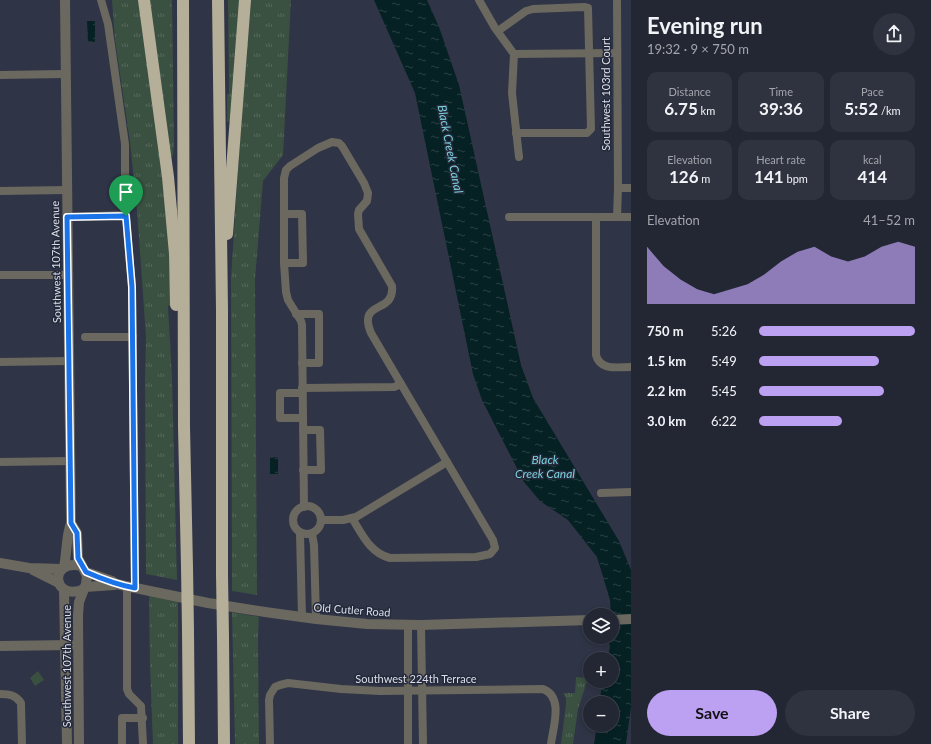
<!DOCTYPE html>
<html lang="en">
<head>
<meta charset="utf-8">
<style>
  body { margin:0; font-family:Lato,sans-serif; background:#2f3340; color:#f1f3f6; height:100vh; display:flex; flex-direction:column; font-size:15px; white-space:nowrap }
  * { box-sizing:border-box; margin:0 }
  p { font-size:13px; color:#a3a5ac }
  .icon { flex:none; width:22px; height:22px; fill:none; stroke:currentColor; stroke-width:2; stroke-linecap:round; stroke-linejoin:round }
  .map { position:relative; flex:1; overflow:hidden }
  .details { display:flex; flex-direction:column; background:#232734; width:300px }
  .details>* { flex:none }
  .controls { position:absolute; left:583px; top:608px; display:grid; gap:8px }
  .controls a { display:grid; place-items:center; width:36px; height:36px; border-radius:50%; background:#232734; box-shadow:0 2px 6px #0003,0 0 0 1px #40444f; font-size:20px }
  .pin { position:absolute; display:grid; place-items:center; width:34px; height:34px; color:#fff; margin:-41px -17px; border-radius:50% 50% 50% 0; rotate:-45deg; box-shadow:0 0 4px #0007 }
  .pin .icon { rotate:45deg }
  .round { display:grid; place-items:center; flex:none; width:42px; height:42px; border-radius:21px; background:#2f3340 }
  .summary { display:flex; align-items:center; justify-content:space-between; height:68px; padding:0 16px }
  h1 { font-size:22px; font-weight:700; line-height:30px }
  .stats { display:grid; grid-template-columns:repeat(3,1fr); gap:6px; height:68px; padding:4px 16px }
  .stats div { display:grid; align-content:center; border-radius:10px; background:#2f3340; text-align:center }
  .stats b { font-size:17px; font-weight:700 }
  .stats small { font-size:11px; font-weight:400 }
  .stats p { font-size:11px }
  .chart { height:112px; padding:8px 16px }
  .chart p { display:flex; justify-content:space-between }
  .chart svg { width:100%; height:72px; margin-top:4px; fill:#bca0f2; opacity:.7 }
  .cta { display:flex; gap:8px; margin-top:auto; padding:8px 16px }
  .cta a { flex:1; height:46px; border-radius:24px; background:#bca0f2; color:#111; font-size:16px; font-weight:700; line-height:46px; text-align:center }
  .cta a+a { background:#2f3340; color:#f1f3f6 }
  ul { padding:0 16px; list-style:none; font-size:13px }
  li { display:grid; grid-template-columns:64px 48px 1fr; align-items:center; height:30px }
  li i { height:10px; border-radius:5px; background:#bca0f2 }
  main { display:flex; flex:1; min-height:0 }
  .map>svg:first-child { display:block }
</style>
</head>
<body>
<main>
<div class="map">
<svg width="631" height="744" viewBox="0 0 631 744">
  <defs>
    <pattern id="grass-tufts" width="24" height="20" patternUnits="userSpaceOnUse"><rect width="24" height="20" fill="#3a5040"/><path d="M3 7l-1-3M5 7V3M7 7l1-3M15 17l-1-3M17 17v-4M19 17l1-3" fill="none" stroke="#56695c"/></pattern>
    <pattern id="water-ripples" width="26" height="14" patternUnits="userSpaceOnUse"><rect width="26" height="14" fill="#062124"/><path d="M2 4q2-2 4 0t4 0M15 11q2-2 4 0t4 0" fill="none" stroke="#2a4144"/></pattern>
  </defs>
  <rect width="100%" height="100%" fill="#2f3446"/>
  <g fill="url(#grass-tufts)">
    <path d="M 112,0 L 140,0 L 167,204 L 171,305 L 168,306 L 172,377 L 177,580 L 146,574 L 145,379 L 146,337 L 137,210 L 130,142 L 115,40 Z"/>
    <path d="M 146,0 L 172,0 L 174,142 L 173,156 L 170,156 Z"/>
    <path d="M 228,0 L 242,0 L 231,121 L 227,122 L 227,94 L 229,94 Z"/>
    <path d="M 249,0 L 291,0 L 283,155 L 263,181 L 255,280 L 257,595 L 232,591 L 231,278 Z"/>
    <path d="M 149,595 L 178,601 L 178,744 L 153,744 L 150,666 Z"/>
    <path d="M 232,612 L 259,617 L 258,636 L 259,744 L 235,744 Z"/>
    <path d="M 576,677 L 588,678 L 578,709 L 573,744 L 561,744 L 566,704 L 566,698 L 563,693 L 575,693 Z"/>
  </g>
  <path fill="#3a5040" d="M 38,671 L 44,680 L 35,686 L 30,678 Z"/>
  <g fill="url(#water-ripples)">
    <path d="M 374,0 L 427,0 L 439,27 L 459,85 L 521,365 L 533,398 L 619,541 L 631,570 L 631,707 L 626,744 L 594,744 L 597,725 L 612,725 L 612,703 L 599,703 L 603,681 L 612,681 L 612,659 L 608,659 L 610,646 L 609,643 L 612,637 L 612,615 L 611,615 L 610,600 L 597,557 L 568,520 L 540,501 L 524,482 L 482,400 L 473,374 L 415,93 Z"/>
    <path d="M 87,21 L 95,21 L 95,42 L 88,41 Z"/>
    <path d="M 278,457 L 278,474 L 270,474 L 270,458 Z"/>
  </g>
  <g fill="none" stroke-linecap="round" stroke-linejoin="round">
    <g stroke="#6b685f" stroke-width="8">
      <path d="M 101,0 L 108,24 L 125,144 L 125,206 L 132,287 L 135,588"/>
      <path d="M 479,0 L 495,28 L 514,54 L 512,93 L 519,157"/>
      <path d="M 498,31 L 526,11 L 533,9 L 584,7 L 588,8 L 591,129 L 587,133 L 516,133"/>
      <path d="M 514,54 L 617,53"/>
      <path d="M 0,75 L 65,74"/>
      <path d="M 618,188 L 631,188"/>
      <path d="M 0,191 L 67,190"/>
      <path d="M 284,214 L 302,214 L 303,263 L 284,263"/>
      <path d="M 67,217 L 126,215"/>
      <path d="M 509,217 L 631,217"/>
      <path d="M 596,217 L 596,355 C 600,371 618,367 631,367"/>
      <path d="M 617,217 L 618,188 L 617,0"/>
      <path d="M 0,275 L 68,275"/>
      <path d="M 296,314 L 319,314 L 319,363 L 302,363"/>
      <path d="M 85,337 L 133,337"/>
      <path d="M 0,362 L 69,361"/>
      <path d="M 302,388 L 394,387 L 401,384"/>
      <path d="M 302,418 L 280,418 L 280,393 L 302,393"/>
      <path d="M 303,430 L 320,430 L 321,470 L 303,470"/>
      <path d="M 0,462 L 71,461"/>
      <path d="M 601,493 L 631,492"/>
      <circle cx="307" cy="520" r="14"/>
      <path d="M 304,507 L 302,325 L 301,321 L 288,300 L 286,292 L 284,263 L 284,178 L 286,170 L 290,166 L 318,148 L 332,142 L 339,143 L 342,146 L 364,183 L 368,193 L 367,201 L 359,210 L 358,214 L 359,229 L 392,286 C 395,315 357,299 371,333 L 493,540 L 495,548 L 490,554 L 476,557 L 390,558 C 370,553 362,534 352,518"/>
      <path d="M 322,520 L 343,520 L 356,517 L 447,462"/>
      <path d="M 300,533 L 302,618"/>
      <path d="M 312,534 L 314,545 L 316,619"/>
      <path d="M 127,587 L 127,689 L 129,694 L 141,706 L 143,744"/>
      <path d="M 408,625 L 408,744"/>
      <path d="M 421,625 L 423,744"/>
      <path d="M 0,694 C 9,694 16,695 21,703 L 22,744"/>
      <path d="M 122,744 L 122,718 L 143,718"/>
      <path d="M 270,744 L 269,700 L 270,695 L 275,687 L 280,685 L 288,683 L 341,689 L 380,691 L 543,689 C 564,697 553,727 551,744"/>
    </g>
    <g stroke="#6b685f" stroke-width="10">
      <path d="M 71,523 L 77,533 L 78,558 L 87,576 L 86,584 L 79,602 L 78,615 L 79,744"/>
      <path d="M 0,563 L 29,568 L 62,569"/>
      <path d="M 82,566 C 47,558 53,603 84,589"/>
      <path d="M 64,567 C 67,552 66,537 71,523 L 65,0"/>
      <path d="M 33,570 L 59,583"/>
      <path d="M 86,572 L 112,581 L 116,584 L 208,603 L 265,612 L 316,619 L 367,624 L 421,625 L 590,620"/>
      <path d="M 85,587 L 114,585"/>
      <path d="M 64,590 L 67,744"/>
      <path d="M 612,620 L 631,619"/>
      <path d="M 0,646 L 72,645"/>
    </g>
    <g stroke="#b5ae98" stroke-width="12">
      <path d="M 144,0 L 168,177 L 175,254 L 176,305"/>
      <path d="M 183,0 L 184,427 L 187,567"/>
      <path d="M 218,0 L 222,310 L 222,574"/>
      <path d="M 227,234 L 245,0"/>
      <path d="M 188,631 L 189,744"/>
      <path d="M 223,637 L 224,744"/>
    </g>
    <g stroke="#b5ae98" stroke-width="12">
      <path d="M 187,567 L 188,631"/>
      <path d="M 222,574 L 223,637"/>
    </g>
  </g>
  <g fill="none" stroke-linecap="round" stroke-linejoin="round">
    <defs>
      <path id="route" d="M 126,216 L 132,287 L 135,588 C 118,585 102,579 86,572 L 78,558 L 77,533 L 71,523 L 67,217 Z"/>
    </defs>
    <use href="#route" stroke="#fff" stroke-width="8"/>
    <use href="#route" stroke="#1a73e8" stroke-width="5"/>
  </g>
  <g text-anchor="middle" stroke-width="3" stroke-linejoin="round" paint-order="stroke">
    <g font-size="11" fill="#dcdfeb" stroke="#252a3b">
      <text transform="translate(606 94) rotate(-90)" y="4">Southwest 103rd Court</text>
      <text transform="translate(56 262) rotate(-91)" y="4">Southwest 107th Avenue</text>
      <text transform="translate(352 610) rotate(4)" y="4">Old Cutler Road</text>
      <text transform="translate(67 666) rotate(-90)" y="4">Southwest 107th Avenue</text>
      <text x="416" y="683">Southwest 224th Terrace</text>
    </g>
    <g font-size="12" font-style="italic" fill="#7bd0dc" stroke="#252a3b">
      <text transform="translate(450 149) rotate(79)" y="4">Black Creek Canal</text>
      <text x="545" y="464">Black<tspan x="545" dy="14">Creek Canal</tspan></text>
    </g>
  </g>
</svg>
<div class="controls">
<a><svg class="icon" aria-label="layers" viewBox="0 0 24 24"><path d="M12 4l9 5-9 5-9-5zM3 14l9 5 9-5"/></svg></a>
<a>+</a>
<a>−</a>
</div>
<div class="pin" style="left:126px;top:216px;background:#1e9e55"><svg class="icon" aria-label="arrive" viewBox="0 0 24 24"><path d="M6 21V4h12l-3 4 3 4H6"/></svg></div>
</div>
<section class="details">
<div class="summary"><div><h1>Evening run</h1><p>19:32 · 9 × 750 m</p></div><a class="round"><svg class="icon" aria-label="share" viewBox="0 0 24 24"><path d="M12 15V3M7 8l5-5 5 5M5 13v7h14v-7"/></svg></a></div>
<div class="stats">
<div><p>Distance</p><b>6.75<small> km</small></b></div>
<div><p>Time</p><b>39:36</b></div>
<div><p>Pace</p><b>5:52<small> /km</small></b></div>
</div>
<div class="stats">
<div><p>Elevation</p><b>126<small> m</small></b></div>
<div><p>Heart rate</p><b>141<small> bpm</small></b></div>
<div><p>kcal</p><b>414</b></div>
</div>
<div class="chart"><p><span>Elevation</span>41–52 m</p>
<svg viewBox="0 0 160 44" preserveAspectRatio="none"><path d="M0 44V9L10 21L20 29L30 35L40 38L50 35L60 32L70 26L80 18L90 12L100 9L110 15L120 18L130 15L140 9L150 6L160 9V44z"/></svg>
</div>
<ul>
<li><b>750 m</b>5:26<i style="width:100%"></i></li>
<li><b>1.5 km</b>5:49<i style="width:77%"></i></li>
<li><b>2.2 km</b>5:45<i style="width:80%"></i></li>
<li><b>3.0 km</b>6:22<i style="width:53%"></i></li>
</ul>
<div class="cta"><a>Save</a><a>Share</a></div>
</section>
</main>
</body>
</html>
